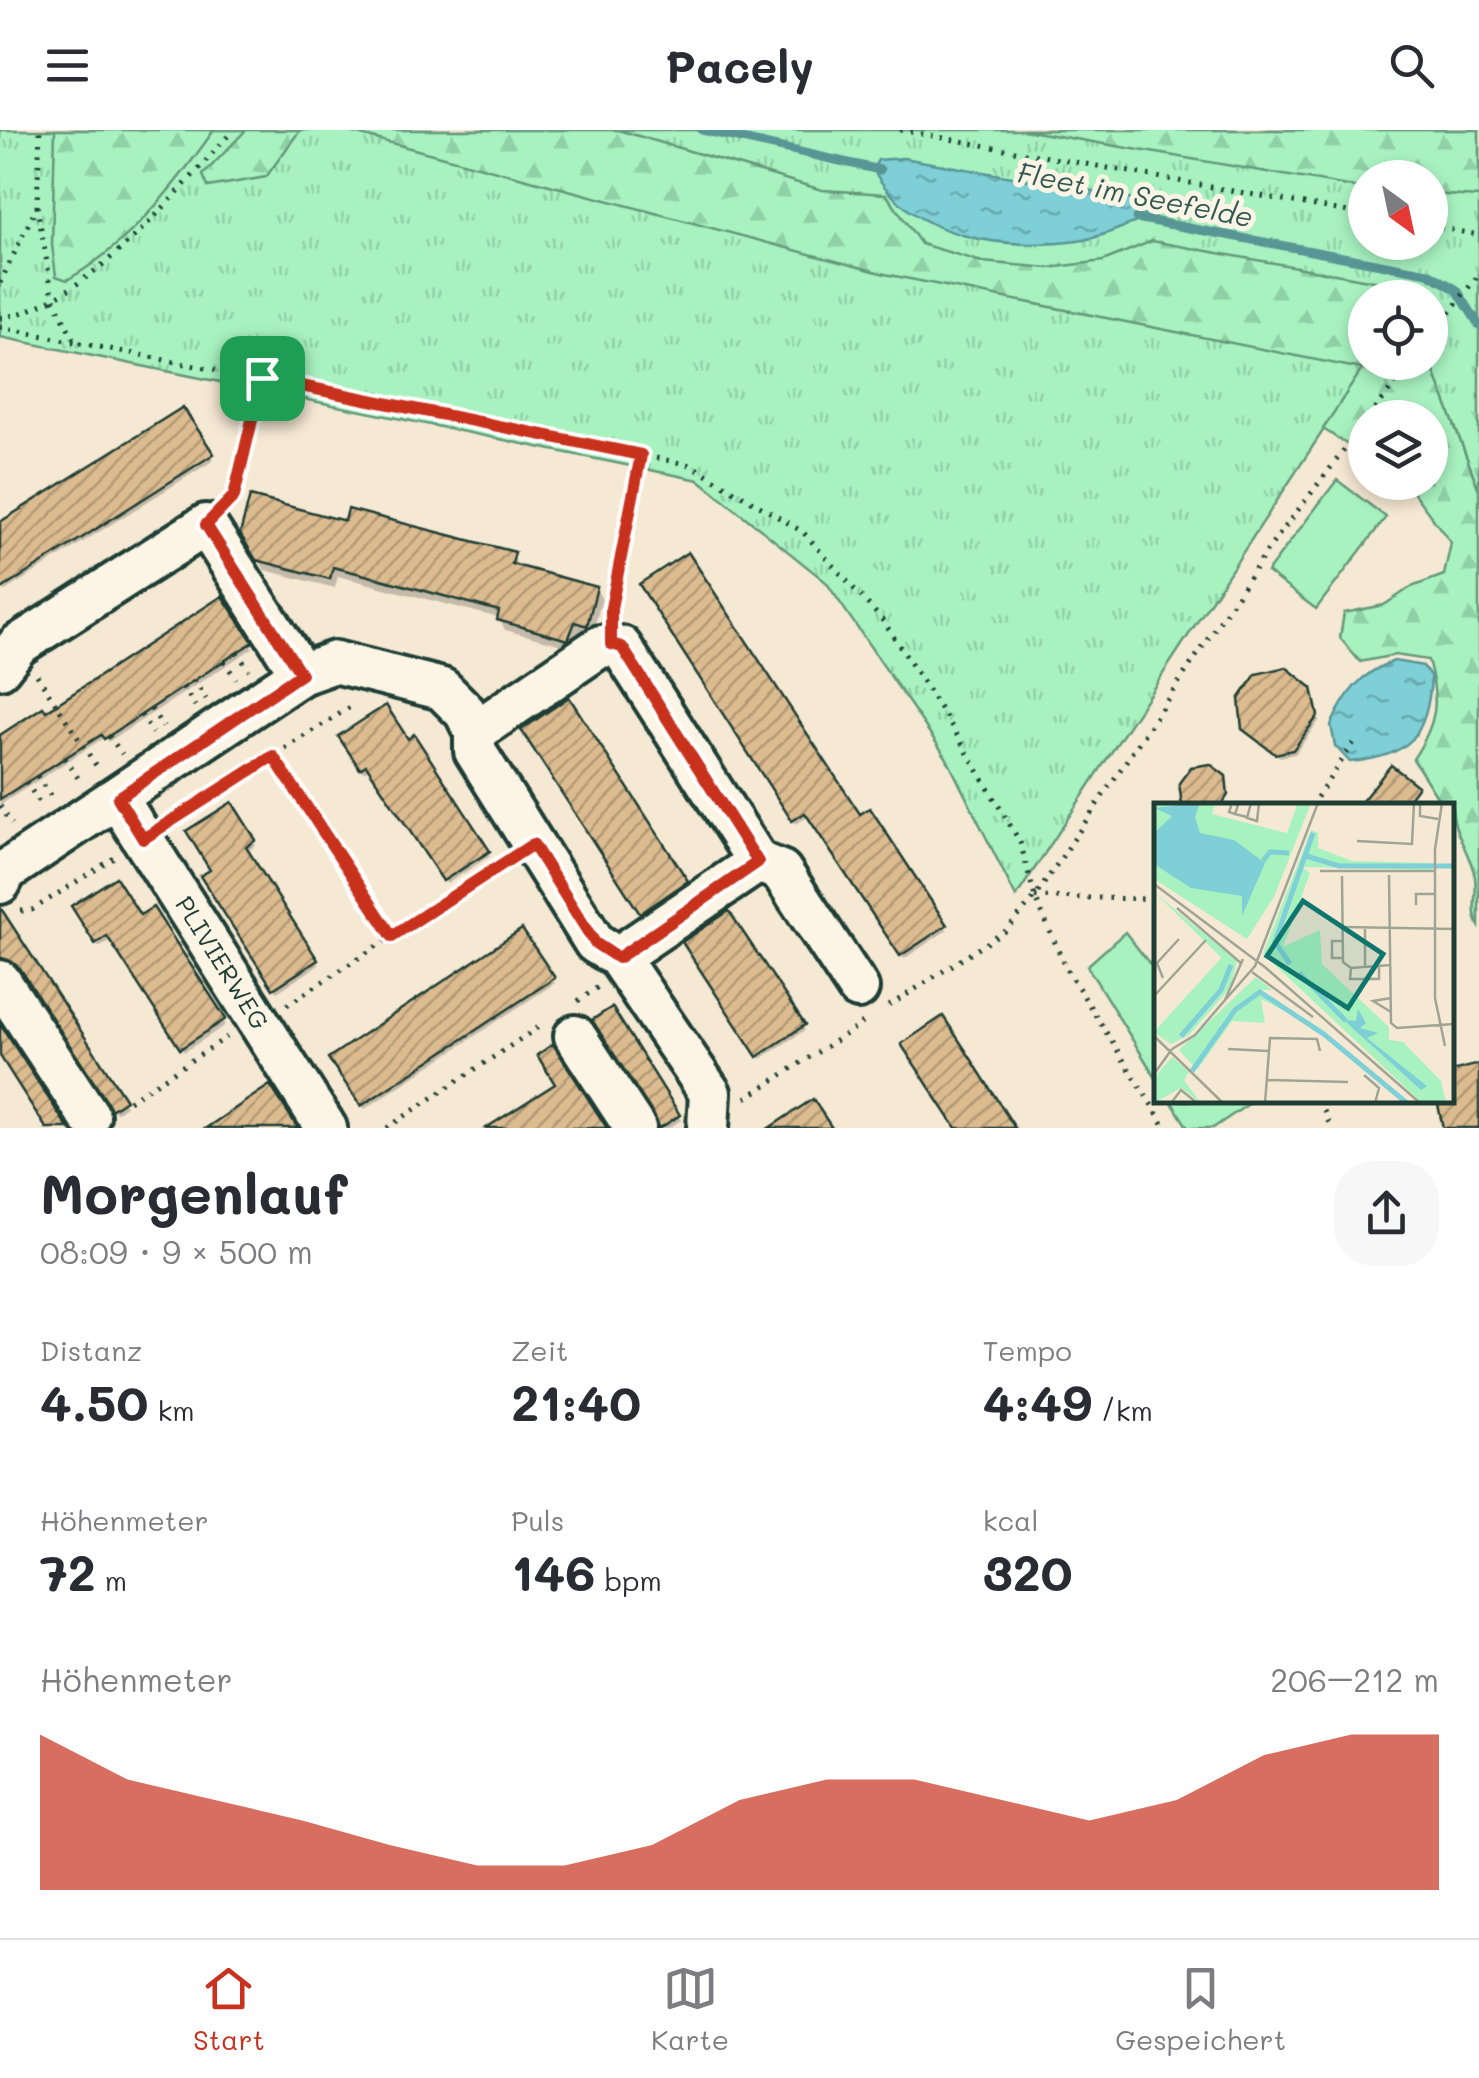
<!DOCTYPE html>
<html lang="de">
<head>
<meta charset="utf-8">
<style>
  body { margin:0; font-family:Mali,sans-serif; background:#f7f7f7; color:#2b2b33; height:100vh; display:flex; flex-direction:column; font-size:38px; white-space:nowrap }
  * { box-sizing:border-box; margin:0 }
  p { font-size:32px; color:#7c7c81 }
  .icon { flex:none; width:55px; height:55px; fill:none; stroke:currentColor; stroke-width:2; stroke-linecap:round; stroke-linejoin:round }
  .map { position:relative; height:998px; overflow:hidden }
  .panel { display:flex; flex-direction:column; background:#fff; flex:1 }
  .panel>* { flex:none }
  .needle { width:65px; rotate:147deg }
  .fabs { position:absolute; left:1348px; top:30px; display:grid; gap:20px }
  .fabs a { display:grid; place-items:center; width:100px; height:100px; border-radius:50%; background:#fff; box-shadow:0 5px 15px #0003; font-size:50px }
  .pin { position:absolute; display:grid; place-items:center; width:85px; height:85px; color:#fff; margin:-42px; border-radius:20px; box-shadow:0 5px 15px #0006 }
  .round { display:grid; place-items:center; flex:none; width:105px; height:105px; border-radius:40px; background:#f7f7f7 }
  .head { display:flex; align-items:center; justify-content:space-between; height:170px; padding:0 40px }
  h1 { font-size:55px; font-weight:700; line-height:75px }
  .stats { display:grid; grid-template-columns:repeat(3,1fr); gap:15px; height:170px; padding:10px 40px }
  .stats div { display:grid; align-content:center }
  .stats b { font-size:50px; font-weight:700 }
  .stats small { font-size:28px; font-weight:400 }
  .stats p { font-size:28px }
  .chart { height:280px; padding:20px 40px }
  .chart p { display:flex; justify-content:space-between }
  .chart svg { width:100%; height:180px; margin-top:10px; fill:#c8321e; opacity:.7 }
  header { display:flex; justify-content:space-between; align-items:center; height:130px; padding:0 40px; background:#fff; font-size:45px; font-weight:700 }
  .menu { display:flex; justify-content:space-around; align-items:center; height:140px; border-top:2px solid #e1e1e2; background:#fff; font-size:28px; color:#7c7c81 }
  .menu a { display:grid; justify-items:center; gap:5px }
  .menu .current { color:#c8321e }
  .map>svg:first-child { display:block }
</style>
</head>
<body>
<header><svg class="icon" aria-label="menu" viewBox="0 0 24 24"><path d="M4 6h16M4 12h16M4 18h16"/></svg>Pacely<svg class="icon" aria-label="search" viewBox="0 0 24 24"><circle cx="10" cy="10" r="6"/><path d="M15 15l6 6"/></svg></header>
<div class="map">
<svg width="1479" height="998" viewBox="0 0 1479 998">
  <defs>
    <pattern id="grass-tufts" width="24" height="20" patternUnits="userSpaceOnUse" patternTransform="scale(2.5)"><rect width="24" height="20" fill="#a8f2c0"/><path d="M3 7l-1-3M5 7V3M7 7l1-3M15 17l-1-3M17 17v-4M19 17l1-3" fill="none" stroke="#90d0a6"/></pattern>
    <pattern id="forest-firs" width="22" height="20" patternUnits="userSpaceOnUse" patternTransform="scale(2.5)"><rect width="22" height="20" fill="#a8f2c0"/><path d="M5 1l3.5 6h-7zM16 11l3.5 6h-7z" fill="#90d0a6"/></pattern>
    <pattern id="water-ripples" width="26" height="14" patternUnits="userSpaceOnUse" patternTransform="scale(2.5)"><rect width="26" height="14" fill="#7ecfd6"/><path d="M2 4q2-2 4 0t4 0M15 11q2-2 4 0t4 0" fill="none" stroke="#67a9ae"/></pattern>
    <pattern id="building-hatch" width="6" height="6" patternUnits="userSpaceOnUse" patternTransform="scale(2.5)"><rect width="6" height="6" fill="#dcbb8f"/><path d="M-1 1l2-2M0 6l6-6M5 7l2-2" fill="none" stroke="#b29976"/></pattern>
  </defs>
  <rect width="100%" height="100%" fill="#f6e9d4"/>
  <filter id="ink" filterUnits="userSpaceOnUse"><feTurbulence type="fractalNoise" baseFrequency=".01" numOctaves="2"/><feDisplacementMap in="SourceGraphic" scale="20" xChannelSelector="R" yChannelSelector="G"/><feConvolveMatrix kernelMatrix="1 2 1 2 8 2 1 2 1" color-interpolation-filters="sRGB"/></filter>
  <g filter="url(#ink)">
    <path fill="url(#grass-tufts)" stroke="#64987a" stroke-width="2.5" fill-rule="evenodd" d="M 0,0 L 1479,0 L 1479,360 L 1430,231 L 1430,168 L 1365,168 L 1365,232 L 1406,233 L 1363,240 L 1016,767 L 946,627 L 826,452 L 699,350 L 0,207 ZM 1365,48 L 1430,48 L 1430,112 L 1365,112 Z"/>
    <g fill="url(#forest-firs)" stroke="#64987a" stroke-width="2.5">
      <path d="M 55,0 L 214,0 C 174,57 128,116 67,150 L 56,146 L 52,115 Z"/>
      <path d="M 246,0 L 300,0 L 266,47 L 208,57 L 203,45 Z"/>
      <path d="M 342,0 L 618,0 L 822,60 L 886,64 L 921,114 L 982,132 L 1049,138 L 1103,131 L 1152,111 L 1401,156 L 1417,167 L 1365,168 L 1365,232 L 1373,233 L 1365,238 L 1430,231 L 1479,360 L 1479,796 C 1470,780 1478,764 1475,747 C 1470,721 1452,703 1452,676 L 1442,675 L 1413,629 C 1437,593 1440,571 1428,530 L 1395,525 L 1360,532 L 1340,508 L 1344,483 L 1384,475 L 1411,457 L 1444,445 L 1451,413 L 1406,353 L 1430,352 L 1430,288 L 1365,288 L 1365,326 L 1323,299 L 1362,239 L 885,144 Z"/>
      <path d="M 1023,0 L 1479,0 L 1479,67 L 1430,64 L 1430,48 L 1365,48 L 1365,59 Z"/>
    </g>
    <g fill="#a8f2c0" stroke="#64987a" stroke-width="2.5">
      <path d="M 1337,350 L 1386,387 L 1316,479 L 1267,442 Z"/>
      <path d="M 1125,802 L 1156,842 L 1156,948 L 1087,836 Z"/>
      <path d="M 1171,971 L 1253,971 L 1213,998 L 1188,998 Z"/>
    </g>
    <g fill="url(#water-ripples)" stroke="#589595" stroke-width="2.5">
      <path d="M 903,28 L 1126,67 L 1145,79 L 1144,89 C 1123,97 1100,108 1078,111 C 1005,120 911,110 873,39 L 878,30 Z"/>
      <path d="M 1394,531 L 1423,536 L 1431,547 C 1428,606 1409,627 1350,632 L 1335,616 L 1331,595 C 1346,563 1360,543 1394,531 Z"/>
    </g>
    <g fill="#0003">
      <path d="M 183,280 L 214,330 L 5,461 L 0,453 L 0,396 Z"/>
      <path d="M 347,394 L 513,425 L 518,438 L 596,459 L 602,469 L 592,505 L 581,501 L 574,518 L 505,500 L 499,488 L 338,446 L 335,458 L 265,440 L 242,403 Z"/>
      <path d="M 642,455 L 859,688 L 869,681 L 947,800 L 904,829 L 809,686 L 796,694 Z"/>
      <path d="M 222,469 L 253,518 L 108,612 L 105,607 L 0,675 L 0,609 Z"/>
      <path d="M 1313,565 L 1319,591 L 1295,624 L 1280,627 L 1248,603 Z"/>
      <path d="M 342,606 L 407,612 L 413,607 L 490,726 L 447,754 L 370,638 L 364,642 Z"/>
      <path d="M 530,610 L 686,752 L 692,762 L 647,792 Z"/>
      <path d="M 231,676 L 256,715 L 246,722 L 319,835 L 277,862 L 204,747 L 214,741 Z"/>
      <path d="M 74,777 L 139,788 L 152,780 L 226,895 L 184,922 L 112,809 L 99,817 Z"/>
      <path d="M 728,784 L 805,900 L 761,929 L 685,813 Z"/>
      <path d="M 13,801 L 126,976 L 116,983 L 24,841 L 0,832 L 0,810 Z"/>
      <path d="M 521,802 L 555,853 L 365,979 L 332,928 Z"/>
      <path d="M 611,880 L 681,990 L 669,998 L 661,998 Z"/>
    </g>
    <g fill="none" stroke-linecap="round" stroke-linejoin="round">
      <g stroke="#589595" stroke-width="9">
        <path d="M 702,0 L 880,40"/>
        <path d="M 1136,88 L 1428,143 L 1457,160 L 1479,195"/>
      </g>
    </g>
    <g fill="url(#building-hatch)" stroke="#1f3d34" stroke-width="2.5">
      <path d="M 183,277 L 214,324 L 0,460 L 0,392 Z"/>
      <path d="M 250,366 L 345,391 L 348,379 L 515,422 L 512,434 L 597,457 L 587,496 L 575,492 L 568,510 L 497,490 L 499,481 L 381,449 L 333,437 L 330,449 L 256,430 L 240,404 Z"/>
      <path d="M 688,422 L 860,684 L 870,678 L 947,795 L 900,826 L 805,683 L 792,691 L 639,454 Z"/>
      <path d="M 222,466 L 253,512 L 104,609 L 101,605 L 0,669 L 0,605 L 43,577 L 46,581 Z"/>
      <path d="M 1286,537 L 1312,558 L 1318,586 L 1293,620 L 1275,624 L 1242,599 L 1239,569 L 1256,544 Z"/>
      <path d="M 569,567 L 688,751 L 640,784 L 521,600 Z"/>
      <path d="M 386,575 L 408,609 L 414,604 L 490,721 L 443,751 L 366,635 L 360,639 L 338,606 Z"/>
      <path d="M 1210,634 L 1226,646 L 1228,665 L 1221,676 L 1182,676 L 1179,653 L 1191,637 Z"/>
      <path d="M 1391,635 L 1418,656 L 1403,676 L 1358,676 Z"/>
      <path d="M 232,672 L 256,710 L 246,717 L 318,830 L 273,859 L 200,746 L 210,740 L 186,701 Z"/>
      <path d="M 116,747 L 140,785 L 153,777 L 226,889 L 180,919 L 107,806 L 95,814 L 71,776 Z"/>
      <path d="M 0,777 L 126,970 L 111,980 L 20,838 L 0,827 Z"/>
      <path d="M 729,781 L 805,895 L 757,927 L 682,812 Z"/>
      <path d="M 522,799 L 555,848 L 361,976 L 328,928 Z"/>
      <path d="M 612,877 L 680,985 L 660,998 L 592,890 Z"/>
      <path d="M 943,886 L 968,924 L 1015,998 L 956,998 L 901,914 Z"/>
      <path d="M 0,894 L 68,998 L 46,998 L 0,926 Z"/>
      <path d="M 553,914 L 607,998 L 486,998 L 555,954 L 537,925 Z"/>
      <path d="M 1479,934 L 1479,998 L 1443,998 L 1437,970 L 1452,970 L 1452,941 Z"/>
      <path d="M 270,955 L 298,998 L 206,998 L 255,965 Z"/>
      <path d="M 813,969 L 832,998 L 769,998 Z"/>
    </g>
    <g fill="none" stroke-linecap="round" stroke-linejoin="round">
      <defs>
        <g id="minor">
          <path d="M 0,538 L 18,515 L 206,395 L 301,544"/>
          <path d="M 475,602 L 601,516 L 621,517 L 758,732 L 618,827"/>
          <path d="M 117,668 L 326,998"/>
          <path d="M 758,732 L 781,741 L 858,858"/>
          <path d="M 0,753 L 6,741 L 301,544 L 335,532 L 442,559 L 465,582 L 475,602 L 475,621 L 595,813 L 618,827 L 710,963 L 708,998"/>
          <path d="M 0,851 L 89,986"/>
          <path d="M 575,906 L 635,998"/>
        </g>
      </defs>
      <use href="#minor" stroke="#1f3d34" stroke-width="48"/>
      <g stroke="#1f3d34" stroke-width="5" stroke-dasharray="2.5 8" stroke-linecap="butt">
        <path d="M 900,0 L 1365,85"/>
        <path d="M 37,76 L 53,167 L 75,212 L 691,335 L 803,402 L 884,492 L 954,600 L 1020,712 L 1035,767 L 1066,838 L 1166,998"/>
        <path d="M 1430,96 L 1479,105"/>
        <path d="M 0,153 L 37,76 L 40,0"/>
        <path d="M 0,188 C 87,174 177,63 233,0"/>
        <path d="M 0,197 L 75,212"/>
        <path d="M 1430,208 L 1479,144"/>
        <path d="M 1369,288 L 1411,232"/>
        <path d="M 229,371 L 261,248"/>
        <path d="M 611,484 L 641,325"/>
        <path d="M 237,522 L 249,540"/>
        <path d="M 224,531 L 236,549"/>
        <path d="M 37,545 L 99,640"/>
        <path d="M 194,550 L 206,569"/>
        <path d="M 183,557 L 195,576"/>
        <path d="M 151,579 L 163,597"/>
        <path d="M 141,585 L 153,603"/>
        <path d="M 109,606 L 122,624"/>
        <path d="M 273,626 L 392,807"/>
        <path d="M 65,628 L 80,651"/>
        <path d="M 37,646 L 52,668"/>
        <path d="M 26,652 L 41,675"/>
        <path d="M 0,676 L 12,694"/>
        <path d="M 1311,676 L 1355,611"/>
        <path d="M 170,692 L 355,574"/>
        <path d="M 1035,767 L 1156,769"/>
        <path d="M 21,781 L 32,780 L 114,728"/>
        <path d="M 578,871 L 598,857"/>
        <path d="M 287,875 L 504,733"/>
        <path d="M 889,876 L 1007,800 L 1035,767 L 1269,418 L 1365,293"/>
        <path d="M 746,968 L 863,893"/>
        <path d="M 129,971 L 227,907"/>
        <path d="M 1320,971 L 1331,998"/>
        <path d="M 387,998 L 540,896"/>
      </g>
      <use href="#minor" stroke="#fcf5e5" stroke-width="40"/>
    </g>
  </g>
  <g fill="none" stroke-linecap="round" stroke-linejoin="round" filter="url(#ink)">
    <defs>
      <path id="route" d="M 262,248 L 641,325 L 611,478 L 611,514 L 622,517 L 758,732 L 618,828 L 595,813 L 533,714 L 392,806 L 273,626 L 143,709 L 118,668 L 301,544 L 206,395 L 234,366 Z"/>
    </defs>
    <use href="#route" stroke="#fff" stroke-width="20"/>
    <use href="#route" stroke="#c8321e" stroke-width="12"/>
  </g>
  <g text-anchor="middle" stroke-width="10" stroke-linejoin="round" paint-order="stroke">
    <g font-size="25" fill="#1f3d34" stroke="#fcf5e5">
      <text transform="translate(222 833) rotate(58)" y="9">PLIVIERWEG</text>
    </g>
    <g font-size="28" font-style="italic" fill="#325a54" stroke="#fcf5e5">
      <text transform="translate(1135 65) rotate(11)" y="10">Fleet im Seefelde</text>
    </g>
  </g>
  <g transform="translate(1154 673)">
    <rect width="300" height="300" fill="#f6e9d4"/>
    <path d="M 157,27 L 164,30 L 164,45 L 198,58 L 277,60 L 277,67 L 149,64 L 129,117 L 128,144 L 166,127 L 168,161 L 235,224 L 235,237 L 249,239 L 287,278 L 292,300 L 268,300 L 109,151 ZM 0,89 L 83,158 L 77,184 L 35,232 L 17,241 L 11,237 L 26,230 L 67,184 L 74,161 ZM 102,174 L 118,187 L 105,187 L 176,231 L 107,196 L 111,220 L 78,218 L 43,267 L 25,247 ZM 18,254 L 35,269 L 30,277 L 47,300 L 27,285 L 0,300 L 0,275 Z" fill="#a8f2c0"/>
    <path d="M 149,65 L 156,70 L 129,144 L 176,194 L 195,194 L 187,211 L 182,196 L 173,198 L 122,145 ZM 93,182 L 102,188 L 86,198 L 47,251 L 41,236 ZM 206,204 L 239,245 L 234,237 L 249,239 L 254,246 L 240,246 L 277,280 L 274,266 L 287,278 L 283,291 L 290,300 L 277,300 L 279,282 L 274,285 L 273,278 L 257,274 L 213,235 L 224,230 L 205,225 L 211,222 ZM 188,217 L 268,289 L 275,300 L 186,223 Z" fill="#a8f2c0"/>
    <path d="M 0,0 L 61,0 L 58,11 L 133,30 L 143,2 L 157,0 L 120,94 L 93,136 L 0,76 Z" fill="#a8f2c0"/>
    <path d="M 69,153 L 74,161 L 67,184 L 26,230 L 11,237 L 0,229 Z" fill="#a8f2c0"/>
    <path d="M 46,0 L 41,14 L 46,30 L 80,37 L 111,60 L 88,113 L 88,93 L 37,85 L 0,61 L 0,30 L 18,13 L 0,5 ZM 204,206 L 212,220 L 206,225 L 224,230 L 213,235 L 273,283 L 267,287 L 195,222 L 191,217 L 202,218 Z" fill="#7ecfd6"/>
    <path fill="none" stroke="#7ecfd6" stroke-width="5" d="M 149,52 L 185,63 L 300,63M 109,58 L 116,49 L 135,50M 136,161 L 121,139 L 159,30M 145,170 L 192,218M 27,233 L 67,187 L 77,162M 38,268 L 81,207 L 106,189 L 171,232 L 253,300"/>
    <path fill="none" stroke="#a0a494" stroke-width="2.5" d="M 97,0 L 93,15 L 103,18 L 105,0M 266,0 L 266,13 L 284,16M 288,0 L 281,46 L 281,195 L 291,243M 81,11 L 75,9 L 78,0 L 84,2 L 81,11 L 93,14M 203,38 L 258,41 L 260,0M 166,68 L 281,68M 235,72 L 237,220 L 243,225 L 300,221M 188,73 L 189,159 L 197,165 L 237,162M 0,81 L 112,165 L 266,300M 262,102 L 262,91 L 281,91M 23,105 L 88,161M 191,124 L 300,126M 189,155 L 178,155 L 178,138 L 189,138M 211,164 L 211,126M 197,165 L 196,176 L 225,176 L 225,163M 98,169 L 159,214M 9,175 L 3,160 L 25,136M 0,193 L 52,137M 237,195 L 219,198 L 237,209M 71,197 L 101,163 L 164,0M 0,233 L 69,300M 18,246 L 41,232 L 71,197 L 89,156M 74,246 L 114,248M 0,271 L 18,246M 210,272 L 225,285 L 221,300M 112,277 L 194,279M 17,300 L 27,287 L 43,300M 111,300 L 116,235 L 163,236 L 166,248"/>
    <path fill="#0f766e" fill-opacity="0.15" stroke="#0f766e" stroke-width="5" d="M 149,98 L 229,151 L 194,205 L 113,153 Z"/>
    <rect width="300" height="300" fill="none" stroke="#1f3d34" stroke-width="5"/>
  </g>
</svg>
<div class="fabs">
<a><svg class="needle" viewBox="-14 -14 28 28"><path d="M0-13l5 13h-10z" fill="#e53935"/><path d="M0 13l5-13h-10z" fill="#7c7c81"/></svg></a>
<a><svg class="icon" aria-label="locate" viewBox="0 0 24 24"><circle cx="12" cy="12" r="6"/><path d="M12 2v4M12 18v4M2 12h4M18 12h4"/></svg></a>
<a><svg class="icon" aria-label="layers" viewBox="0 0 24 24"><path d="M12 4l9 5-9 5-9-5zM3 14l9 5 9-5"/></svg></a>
</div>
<div class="pin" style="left:262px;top:248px;background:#1e9e55"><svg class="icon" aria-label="arrive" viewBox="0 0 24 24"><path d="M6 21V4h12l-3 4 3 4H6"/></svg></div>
</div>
<section class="panel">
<div class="head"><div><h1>Morgenlauf</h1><p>08:09 · 9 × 500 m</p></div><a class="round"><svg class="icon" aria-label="share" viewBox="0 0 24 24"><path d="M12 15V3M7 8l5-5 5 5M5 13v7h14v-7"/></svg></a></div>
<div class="stats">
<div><p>Distanz</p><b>4.50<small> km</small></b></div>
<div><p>Zeit</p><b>21:40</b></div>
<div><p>Tempo</p><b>4:49<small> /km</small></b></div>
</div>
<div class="stats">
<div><p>Höhenmeter</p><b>72<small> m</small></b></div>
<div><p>Puls</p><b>146<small> bpm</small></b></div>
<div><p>kcal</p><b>320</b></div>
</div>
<div class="chart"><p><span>Höhenmeter</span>206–212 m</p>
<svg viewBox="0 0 160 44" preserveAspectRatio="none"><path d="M0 44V6L10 17L20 22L30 27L40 33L50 38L60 38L70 33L80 22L90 17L100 17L110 22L120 27L130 22L140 11L150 6L160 6V44z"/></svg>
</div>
</section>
<nav class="menu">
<a class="current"><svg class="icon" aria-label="home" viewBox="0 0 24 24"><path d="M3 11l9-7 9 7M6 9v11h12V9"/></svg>Start</a>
<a><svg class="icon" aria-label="map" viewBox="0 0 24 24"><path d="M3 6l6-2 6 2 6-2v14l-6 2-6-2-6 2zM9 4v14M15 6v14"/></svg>Karte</a>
<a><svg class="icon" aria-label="saved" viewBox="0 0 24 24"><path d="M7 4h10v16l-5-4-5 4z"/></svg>Gespeichert</a>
</nav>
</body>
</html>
